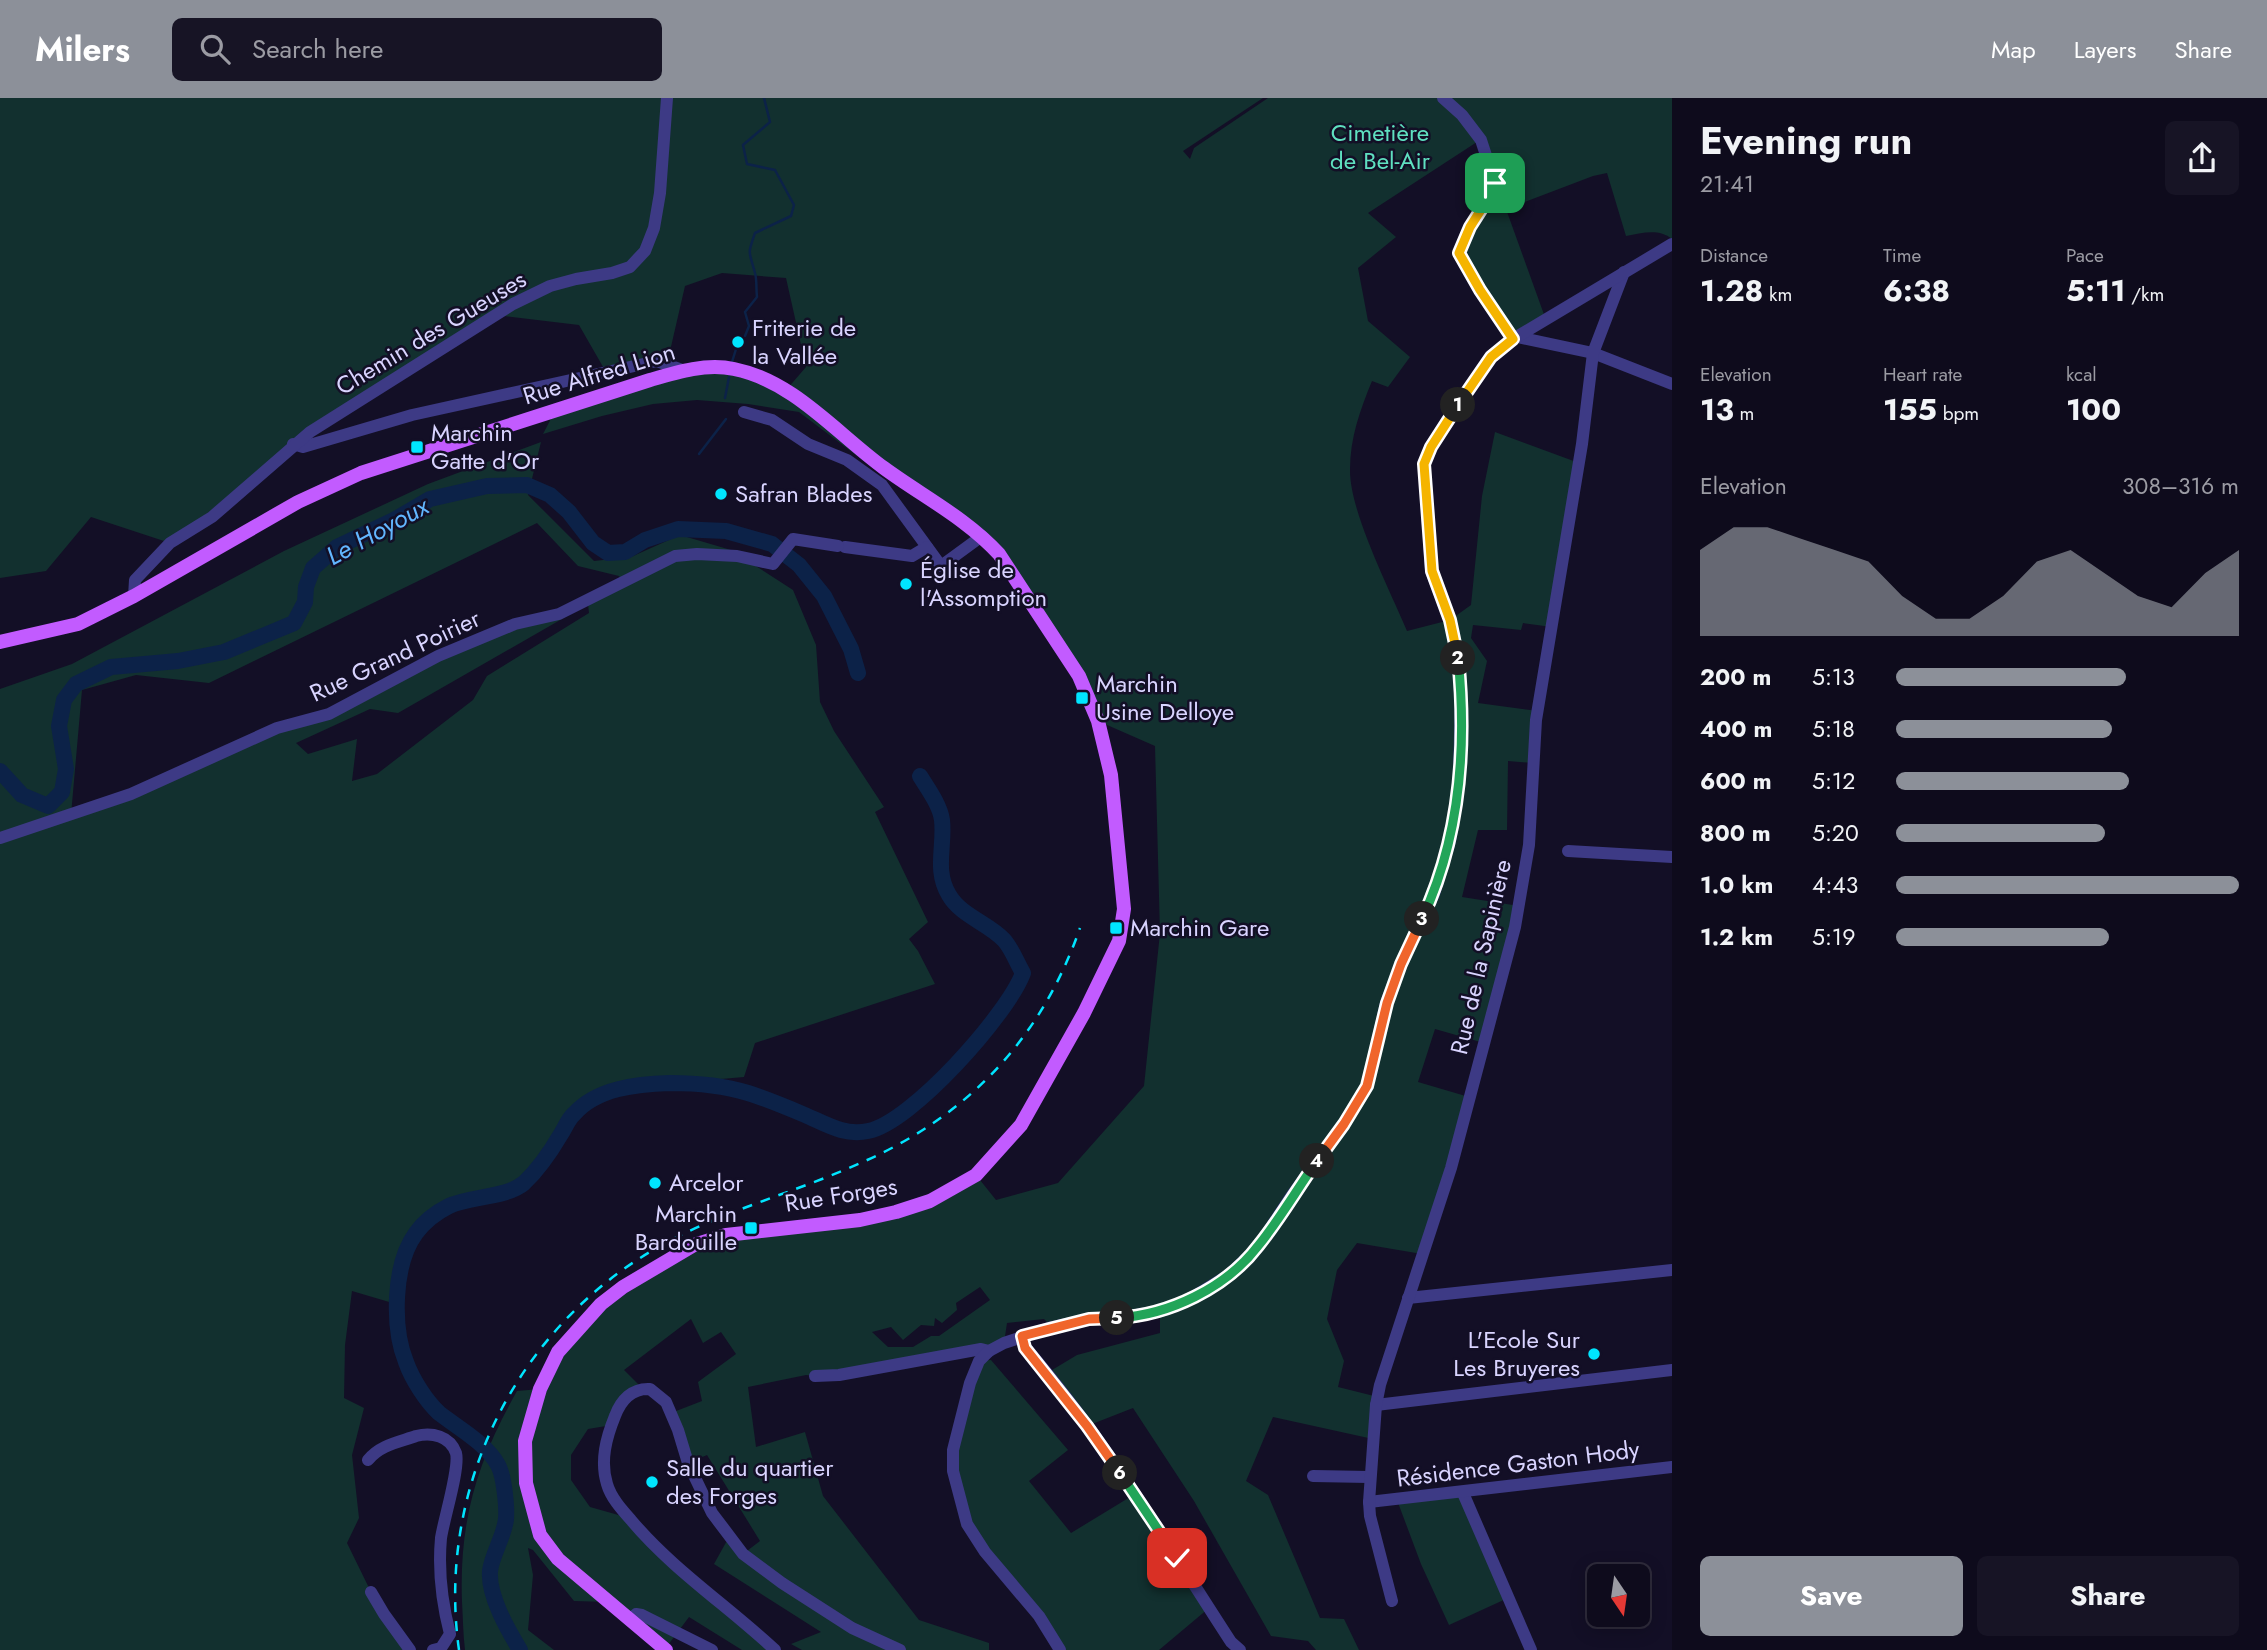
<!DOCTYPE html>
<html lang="en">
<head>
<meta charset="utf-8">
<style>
  body { margin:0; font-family:Jost,sans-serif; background:#171425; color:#f1f3f6; height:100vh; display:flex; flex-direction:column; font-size:26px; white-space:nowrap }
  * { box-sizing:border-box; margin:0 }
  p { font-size:23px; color:#9b9ba3 }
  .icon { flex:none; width:38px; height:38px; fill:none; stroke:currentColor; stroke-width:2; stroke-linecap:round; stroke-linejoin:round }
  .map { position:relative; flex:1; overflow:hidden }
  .drawer { display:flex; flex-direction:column; background:#0e0b1c; width:595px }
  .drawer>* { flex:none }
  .needle { width:46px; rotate:167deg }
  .tools { position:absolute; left:1587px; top:1466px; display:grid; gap:14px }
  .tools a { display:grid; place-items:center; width:63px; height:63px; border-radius:10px; background:#0e0b1c; box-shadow:0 4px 18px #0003,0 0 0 2px #2e2b3b; font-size:35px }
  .pin { position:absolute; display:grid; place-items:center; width:60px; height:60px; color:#fff; margin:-30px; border-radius:14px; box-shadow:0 4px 10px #0006 }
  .km { position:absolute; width:35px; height:35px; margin:-18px; border-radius:50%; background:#222; color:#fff; font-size:19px; line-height:35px; text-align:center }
  .round { display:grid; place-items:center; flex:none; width:74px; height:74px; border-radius:10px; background:#171425 }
  .headline { display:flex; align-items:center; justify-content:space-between; height:119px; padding:0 28px }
  h1 { font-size:38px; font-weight:700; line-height:52px }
  .figures { display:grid; grid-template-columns:repeat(3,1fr); gap:10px; height:119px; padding:7px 28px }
  .figures div { display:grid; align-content:center }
  .figures b { font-size:30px; font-weight:700 }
  .figures small { font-size:19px; font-weight:400 }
  .figures p { font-size:19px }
  .chart { height:196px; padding:14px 28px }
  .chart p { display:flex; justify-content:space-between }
  .chart svg { width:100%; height:126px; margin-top:7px; fill:#8c9099; opacity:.7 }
  .primary-button { display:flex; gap:14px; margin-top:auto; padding:14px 28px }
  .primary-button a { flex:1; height:80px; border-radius:10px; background:#8c9099; color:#fff; font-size:28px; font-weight:700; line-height:80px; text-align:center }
  .primary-button a+a { background:#171425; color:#f1f3f6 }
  ul { padding:0 28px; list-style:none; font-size:23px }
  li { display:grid; grid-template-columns:112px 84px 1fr; align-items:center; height:52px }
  li i { height:18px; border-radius:9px; background:#8c9099 }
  header { display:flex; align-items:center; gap:42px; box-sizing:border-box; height:98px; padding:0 35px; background:#8c9099; color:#fff }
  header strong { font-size:33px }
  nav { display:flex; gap:38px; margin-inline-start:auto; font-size:24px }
  .search { width:490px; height:63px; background:#171425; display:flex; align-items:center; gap:18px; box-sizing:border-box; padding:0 24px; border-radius:10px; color:#9b9ba3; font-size:26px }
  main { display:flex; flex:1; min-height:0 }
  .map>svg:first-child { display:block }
</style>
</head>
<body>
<header>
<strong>Milers</strong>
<div class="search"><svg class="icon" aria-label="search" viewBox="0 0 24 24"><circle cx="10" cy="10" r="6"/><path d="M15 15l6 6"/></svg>Search here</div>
<nav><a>Map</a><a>Layers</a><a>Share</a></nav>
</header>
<main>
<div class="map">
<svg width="1672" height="1552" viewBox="0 0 1672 1552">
  <rect width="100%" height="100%" fill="#130f26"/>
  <g fill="#12302f" fill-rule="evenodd">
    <path d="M 0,0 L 1263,0 L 1183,53 L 1190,61 L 1194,50 L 1268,0 L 1672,0 L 1672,141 C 1659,130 1642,135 1626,138 L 1607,75 L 1593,78 L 1506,111 L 1546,222 L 1517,239 L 1461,162 L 1493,93 L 1480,42 L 1368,115 L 1396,139 L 1358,170 L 1368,223 L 1410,259 L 1388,289 L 1372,283 C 1360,312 1350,340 1350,371 C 1349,413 1390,492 1407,533 L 1450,522 L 1471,507 L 1482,398 L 1495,334 L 1579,365 L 1552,529 L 1523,525 L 1521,532 L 1473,527 L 1471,540 L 1487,563 L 1478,605 L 1538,613 L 1533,665 L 1508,663 L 1507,732 L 1478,732 L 1462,799 L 1519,808 L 1484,945 L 1435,931 L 1418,984 L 1469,999 L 1422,1156 L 1357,1145 L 1337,1172 L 1327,1221 L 1344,1263 L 1338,1289 L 1378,1299 L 1373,1341 L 1273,1319 L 1246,1383 L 1268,1397 L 1320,1520 L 1344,1521 L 1359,1552 L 1316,1552 L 1308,1543 L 1271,1538 L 1194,1403 L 1133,1310 L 1087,1328 L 1047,1275 L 1077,1257 L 1160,1235 L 1160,1214 L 1052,1229 L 1044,1221 L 1007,1225 L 1004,1245 L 815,1278 L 806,1277 L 748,1289 L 756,1349 L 805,1334 L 823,1398 L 919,1522 L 989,1545 L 989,1552 L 802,1552 L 791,1546 L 821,1534 L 714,1466 L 729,1439 L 743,1456 L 760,1443 L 707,1357 L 688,1365 L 671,1315 L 702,1303 L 698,1284 L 736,1256 L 721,1234 L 703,1245 L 691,1221 L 624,1272 L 642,1290 L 633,1293 L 612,1327 L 588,1331 L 571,1357 L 571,1382 L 590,1409 L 629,1420 L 775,1552 L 742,1552 L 689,1519 L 665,1551 L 609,1504 L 574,1503 L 533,1452 L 528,1450 L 533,1477 L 528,1532 L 554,1552 L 465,1552 C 463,1536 463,1520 462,1504 C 459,1422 477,1364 517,1293 L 540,1291 L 578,1230 L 694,1147 L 896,1114 L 976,1077 L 996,1102 L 1058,1085 L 1144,988 L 1160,835 L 1155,648 L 1098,623 L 1079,578 L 982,438 L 885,379 L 799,314 L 748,306 L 697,302 L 653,306 L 602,318 L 543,336 L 555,313 L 715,269 L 787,291 L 806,269 L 786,180 L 722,175 L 685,188 L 670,253 L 657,263 L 606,274 L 579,227 L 496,217 L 310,334 L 170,445 L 91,419 L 46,473 L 0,480 ZM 980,1189 L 990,1202 L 939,1238 L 931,1238 L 913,1249 L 888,1249 L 872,1234 L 891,1229 L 903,1242 L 921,1227 L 934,1228 L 935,1220 L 942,1225 L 957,1212 L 956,1205 Z"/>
    <path d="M 541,344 L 528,397 L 594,463 L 631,459 L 680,437 L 731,452 L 793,492 L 816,547 L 820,604 L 834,633 L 884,709 L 875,714 L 928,824 L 909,841 L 918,853 L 935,886 L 755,945 L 744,979 C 721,981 698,983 675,985 C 641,987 595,987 572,1018 C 558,1037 542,1074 522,1087 C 508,1096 481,1100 465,1104 C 412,1116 404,1159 396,1206 L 352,1193 L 345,1247 L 344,1300 L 364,1310 L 352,1357 L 359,1420 L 347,1445 L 371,1494 L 410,1552 L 0,1552 L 0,591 L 72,566 L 284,453 L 428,386 ZM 537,425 L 578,468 L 619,478 L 622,484 L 559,516 L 438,558 L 301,624 L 71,717 L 82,592 L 136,577 L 209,585 ZM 588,506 L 589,515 L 487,578 L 473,602 L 377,676 L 352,683 L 357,641 L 308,656 L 296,645 L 370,611 L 398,615 Z"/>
    <path d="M 991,1262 L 1068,1352 L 1029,1383 L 1071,1435 L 1135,1396 L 1209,1510 L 1159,1552 L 1060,1552 L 985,1454 L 960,1402 L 953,1373 L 979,1263 Z"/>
    <path d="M 1462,1395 L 1508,1500 L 1449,1527 L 1421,1466 L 1397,1402 Z"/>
  </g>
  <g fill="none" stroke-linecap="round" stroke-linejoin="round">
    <g stroke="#0c2248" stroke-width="2.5">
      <path d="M 745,238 L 749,228 L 745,214 L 757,199 C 756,191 757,182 755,175 C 749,152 747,158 755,135 L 791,118 L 794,107 L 775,72 L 747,66 L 743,47 L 770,24 L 764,0"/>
      <path d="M 732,264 L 736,251"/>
      <path d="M 725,300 L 729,279"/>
      <path d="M 699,356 L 726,321"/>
    </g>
    <g stroke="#0c2248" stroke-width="16">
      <path d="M 0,673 L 22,697 L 48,708 L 62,694 L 66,671 L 59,628 L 64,602 L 76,586 L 111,569 L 178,563 L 224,554 L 294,525 L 305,504 L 306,489 L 313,470 L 337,449 L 394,422 L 430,401 L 487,388 L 527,387 L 550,397 L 569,414 L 593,445 L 608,455 L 625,454 L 645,442 L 678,431 L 726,433 L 772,446 L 799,467 L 824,498 L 851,551 L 858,575"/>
      <path d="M 520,1552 C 508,1532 488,1498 490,1473 C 492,1456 504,1439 506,1421 C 507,1408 504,1378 498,1367 C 486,1345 458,1330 439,1315 C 426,1303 412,1281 406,1264 C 392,1229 393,1166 416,1135 C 424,1124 437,1114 449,1108 C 470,1098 506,1100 524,1085 C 539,1071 551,1053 561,1036 C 565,1030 568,1021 574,1016 C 597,990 637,986 670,985 C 694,985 725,988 748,995 C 767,1001 786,1009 805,1017 C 826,1026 844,1038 868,1033 C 911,1025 1008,916 1023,875 C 1017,865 1012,851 1004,842 C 988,825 961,818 949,797 C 934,773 945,748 942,722 C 940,707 928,691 920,678"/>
    </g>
    <g stroke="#3d3a85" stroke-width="12">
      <path d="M 1443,0 L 1462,17 L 1481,42 L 1495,85 L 1493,93 L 1470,129 L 1459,155 L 1480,192 L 1513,241"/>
      <path d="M 1517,239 L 1593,255 L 1672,286"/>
      <path d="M 744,314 L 772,322 L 808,346 L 847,362 L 882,387 L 941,468 L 982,438"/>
      <path d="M 293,346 L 303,349 L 412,317 L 657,263 L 682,272"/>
      <path d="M 845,449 L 912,458 L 927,449"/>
      <path d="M 134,498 L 135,482 L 170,445 L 212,419 L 310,334 L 513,206 L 550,188 L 576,181 L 612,175 L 630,169 L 645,153 L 654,130 L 660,95 L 667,0"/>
      <path d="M 0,740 L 131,696 L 277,630 L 329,616 L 438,558 L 515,526 L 559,516 L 675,458 L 697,456 L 737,458 L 773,466 L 793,441 L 838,448"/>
      <path d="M 1568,753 L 1672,759"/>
      <path d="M 1408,1200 L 1672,1172"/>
      <path d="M 1022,1238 L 1025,1249 C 1104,1340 1166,1444 1231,1544 L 1240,1552"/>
      <path d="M 815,1278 L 839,1277 L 981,1251 L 989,1253"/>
      <path d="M 1376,1307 L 1672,1272"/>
      <path d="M 368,1362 C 380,1347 399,1344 416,1338 C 432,1334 450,1338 456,1355 C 460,1370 444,1420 441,1440 C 438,1473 442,1505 450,1536 L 441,1550 L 433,1552"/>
      <path d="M 1313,1378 L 1369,1379"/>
      <path d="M 1463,1395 L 1531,1552"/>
      <path d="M 1369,1404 L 1672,1369"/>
      <path d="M 371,1494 L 384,1516 L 410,1552"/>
      <path d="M 1392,1503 L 1370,1418 L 1369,1404 L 1376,1307 L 1380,1287 L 1451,1070 L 1515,829 L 1529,747 L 1536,622 L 1582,346 L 1593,255 L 1624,174"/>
      <path d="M 630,1521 L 636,1516 L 642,1517 L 712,1552"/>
      <path d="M 775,1552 C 728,1508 673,1472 631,1422 C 622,1412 611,1400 607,1386 C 600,1363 606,1340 615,1318 C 621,1302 632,1290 650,1291 L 666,1304 L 678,1332 L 688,1365 L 712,1415 L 743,1456 L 782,1485 L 852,1530 L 900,1552"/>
      <path d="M 1060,1552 L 1039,1518 L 985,1454 L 967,1426 L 953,1373 L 953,1352 L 970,1285 L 979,1263 L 989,1253 L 1004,1245 L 1052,1229 L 1089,1221 L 1124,1219 L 1160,1213 L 1185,1204 L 1230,1176 L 1258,1149 L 1292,1097 L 1344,1026 L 1367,988 L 1386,905 L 1401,866 L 1434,796 L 1450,743 L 1459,684 L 1461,591 L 1457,552 L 1450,522 L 1431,473 L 1424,366 L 1431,349 L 1470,289 L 1491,259 L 1513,241 L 1672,146"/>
    </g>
    <path stroke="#c25bff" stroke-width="14" d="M 0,544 L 78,526 L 134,498 L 298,404 L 361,375 L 650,282 C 677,274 706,265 734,271 C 794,283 836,335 884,370 C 922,398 966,420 999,456 L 1079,578 L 1098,623 L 1111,677 L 1124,811 L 1119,843 L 1084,915 L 1021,1027 L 976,1077 L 930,1103 L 896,1114 L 860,1122 L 726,1137 L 694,1147 L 623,1189 L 601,1206 L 558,1254 L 540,1291 L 525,1343 L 526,1385 L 540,1437 L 558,1461 L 666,1552"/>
    <path stroke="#00e5ff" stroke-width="2.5" stroke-dasharray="10 9" stroke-linecap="butt" d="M 459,1552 C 435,1382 525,1214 679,1138 C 739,1108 804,1091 865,1063 C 970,1016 1042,939 1080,830"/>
  </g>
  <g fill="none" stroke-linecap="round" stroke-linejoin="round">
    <defs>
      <path id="split-1" d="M 1458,307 L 1491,259 L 1513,241 L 1480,192 L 1459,155 L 1470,129 L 1493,93 L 1495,85"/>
      <path id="split-2" d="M 1458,307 L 1431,349 L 1424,366 L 1432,473 L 1450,522 L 1458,560"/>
      <path id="split-3" d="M 1422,821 C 1460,740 1467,648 1458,560"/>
      <path id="split-4" d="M 1317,1063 L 1344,1026 L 1367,988 L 1387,905 L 1401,866 L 1422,821"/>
      <path id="split-5" d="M 1117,1220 C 1169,1217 1226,1190 1258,1148 C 1280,1121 1297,1091 1317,1063"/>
      <path id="split-6" d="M 1117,1220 L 1089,1221 L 1022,1238 L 1025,1250 L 1087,1328 L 1120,1375"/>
      <path id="split-7" d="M 1120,1375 L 1177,1460"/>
    </defs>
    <use href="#split-1" stroke="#fff" stroke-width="14"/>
    <use href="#split-2" stroke="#fff" stroke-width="14"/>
    <use href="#split-3" stroke="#fff" stroke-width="14"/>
    <use href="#split-4" stroke="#fff" stroke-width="14"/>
    <use href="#split-5" stroke="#fff" stroke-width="14"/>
    <use href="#split-6" stroke="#fff" stroke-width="14"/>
    <use href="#split-7" stroke="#fff" stroke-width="14"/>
    <use href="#split-1" stroke="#f5b400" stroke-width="9"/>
    <use href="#split-2" stroke="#f5b400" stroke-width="9"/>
    <use href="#split-3" stroke="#22a559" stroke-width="9"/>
    <use href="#split-4" stroke="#f0652b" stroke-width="9"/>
    <use href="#split-5" stroke="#22a559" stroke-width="9"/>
    <use href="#split-6" stroke="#f0652b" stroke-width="9"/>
    <use href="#split-7" stroke="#22a559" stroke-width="9"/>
  </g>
  <g fill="#00e5ff" stroke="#130f26" stroke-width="2.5">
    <circle cx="738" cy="244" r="7"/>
    <rect x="410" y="342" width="14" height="14" rx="3.5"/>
    <circle cx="721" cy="396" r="7"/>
    <circle cx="906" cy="486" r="7"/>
    <rect x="1075" y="593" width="14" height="14" rx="3.5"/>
    <rect x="1109" y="823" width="14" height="14" rx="3.5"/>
    <circle cx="655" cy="1085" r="7"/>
    <rect x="744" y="1123" width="14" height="14" rx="3.5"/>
    <circle cx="1594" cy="1256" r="7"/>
    <circle cx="652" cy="1384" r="7"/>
  </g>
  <g text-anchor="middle" stroke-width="5" stroke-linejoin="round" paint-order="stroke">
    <g font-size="24" fill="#5fe0c0" stroke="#130f26">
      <text x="1380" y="43">Cimetière<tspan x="1380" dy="28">de Bel-Air</tspan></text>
    </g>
    <g font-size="24" fill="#d9d4ff" stroke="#130f26" text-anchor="start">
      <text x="752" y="238">Friterie de<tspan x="752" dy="28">la Vallée</tspan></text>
      <text x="431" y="343">Marchin<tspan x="431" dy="28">Gatte d'Or</tspan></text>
      <text x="735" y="404">Safran Blades</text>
      <text x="920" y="480">Église de<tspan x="920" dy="28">l'Assomption</tspan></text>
      <text x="1096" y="594">Marchin<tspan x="1096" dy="28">Usine Delloye</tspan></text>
      <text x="1130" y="838">Marchin Gare</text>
      <text x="669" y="1093">Arcelor</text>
      <text x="737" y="1124" text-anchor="end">Marchin<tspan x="737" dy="28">Bardouille</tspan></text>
      <text x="1580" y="1250" text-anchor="end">L'Ecole Sur<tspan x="1580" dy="28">Les Bruyeres</tspan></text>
      <text x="666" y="1378">Salle du quartier<tspan x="666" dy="28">des Forges</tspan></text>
    </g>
    <g font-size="24" fill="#d9d4ff" stroke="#130f26">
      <text transform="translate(431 235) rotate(-31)" y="8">Chemin des Gueuses</text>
      <text transform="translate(599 276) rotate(-17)" y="8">Rue Alfred Lion</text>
      <text transform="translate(395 558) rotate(-25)" y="8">Rue Grand Poirier</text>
      <text transform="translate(1481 859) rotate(-77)" y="8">Rue de la Sapinière</text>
      <text transform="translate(841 1097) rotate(-9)" y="8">Rue Forges</text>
      <text transform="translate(1518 1366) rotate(-7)" y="8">Résidence Gaston Hody</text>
    </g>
    <g font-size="26" font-style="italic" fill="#62b6ff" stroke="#130f26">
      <text transform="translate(377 433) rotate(-29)" y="9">Le Hoyoux</text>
    </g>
  </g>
</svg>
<div class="tools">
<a><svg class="needle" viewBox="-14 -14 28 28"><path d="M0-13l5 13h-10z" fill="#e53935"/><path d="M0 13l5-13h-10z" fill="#9b9ba3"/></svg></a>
</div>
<div class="pin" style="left:1495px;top:85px;background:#1e9e55"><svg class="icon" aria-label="arrive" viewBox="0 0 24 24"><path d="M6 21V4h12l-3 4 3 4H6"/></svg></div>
<div class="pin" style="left:1177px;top:1460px;background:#d93025"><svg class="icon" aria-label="check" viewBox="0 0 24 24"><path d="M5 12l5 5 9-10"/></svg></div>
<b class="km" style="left:1458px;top:307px">1</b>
<b class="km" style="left:1458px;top:560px">2</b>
<b class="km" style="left:1422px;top:821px">3</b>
<b class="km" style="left:1317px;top:1063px">4</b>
<b class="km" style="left:1117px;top:1220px">5</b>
<b class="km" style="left:1120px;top:1375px">6</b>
</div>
<section class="drawer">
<div class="headline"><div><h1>Evening run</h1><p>21:41</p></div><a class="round"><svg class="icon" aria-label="share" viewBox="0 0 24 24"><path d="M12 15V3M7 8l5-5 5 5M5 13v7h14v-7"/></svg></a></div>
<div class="figures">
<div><p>Distance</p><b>1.28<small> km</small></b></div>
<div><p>Time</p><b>6:38</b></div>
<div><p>Pace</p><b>5:11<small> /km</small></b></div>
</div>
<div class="figures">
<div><p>Elevation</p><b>13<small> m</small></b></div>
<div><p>Heart rate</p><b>155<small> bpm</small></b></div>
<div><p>kcal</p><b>100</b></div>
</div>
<div class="chart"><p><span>Elevation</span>308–316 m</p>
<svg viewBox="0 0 160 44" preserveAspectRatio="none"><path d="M0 44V14L10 6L20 6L30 10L40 14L50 18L60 30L70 38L80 38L90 30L100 18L110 14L120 22L130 30L140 34L150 22L160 14V44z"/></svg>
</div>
<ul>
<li><b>200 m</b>5:13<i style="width:67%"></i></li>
<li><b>400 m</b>5:18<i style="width:63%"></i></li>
<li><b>600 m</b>5:12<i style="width:68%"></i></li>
<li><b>800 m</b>5:20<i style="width:61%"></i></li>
<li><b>1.0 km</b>4:43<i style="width:100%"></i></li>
<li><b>1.2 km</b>5:19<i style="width:62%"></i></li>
</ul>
<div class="primary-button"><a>Save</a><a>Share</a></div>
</section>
</main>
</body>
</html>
